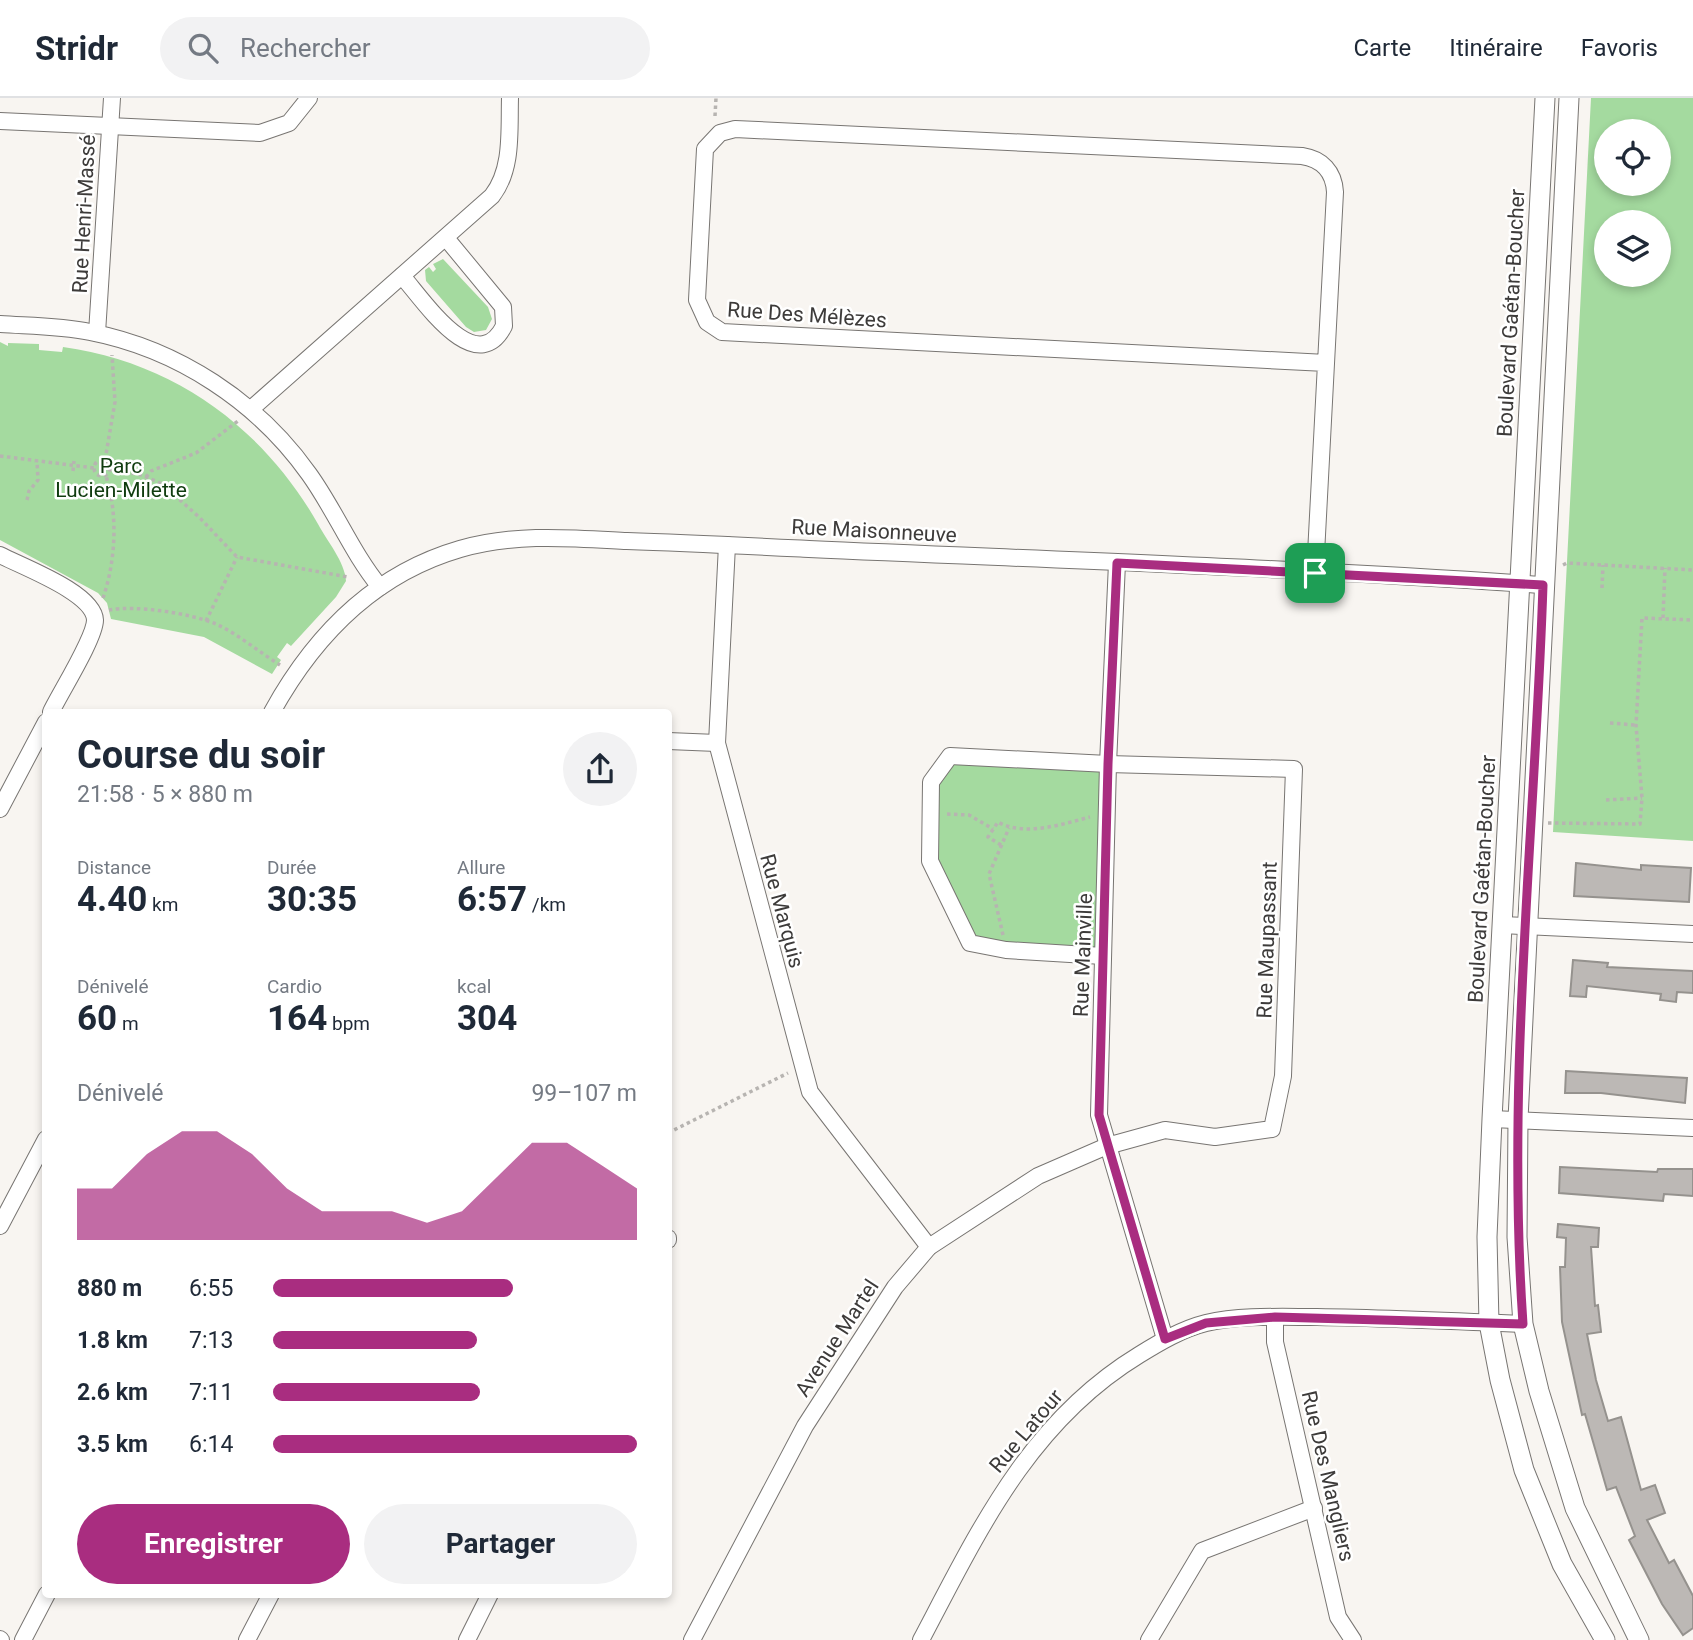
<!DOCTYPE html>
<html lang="fr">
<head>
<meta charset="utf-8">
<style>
  body { margin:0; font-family:Roboto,sans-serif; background:#f2f2f3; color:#1f2937; height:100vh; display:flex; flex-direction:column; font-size:26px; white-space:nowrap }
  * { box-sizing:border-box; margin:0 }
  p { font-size:23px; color:#747a83 }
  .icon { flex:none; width:38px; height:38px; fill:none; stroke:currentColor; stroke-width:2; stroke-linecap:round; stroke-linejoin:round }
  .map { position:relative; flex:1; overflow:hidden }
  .panel { position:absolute; left:42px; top:611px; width:630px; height:889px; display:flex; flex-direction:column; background:#fff; border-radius:7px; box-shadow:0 4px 10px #0003 }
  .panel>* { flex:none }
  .tools { position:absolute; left:1594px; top:21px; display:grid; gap:14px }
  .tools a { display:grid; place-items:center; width:77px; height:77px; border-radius:50%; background:#fff; box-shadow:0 4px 10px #0003; font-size:35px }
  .pin { position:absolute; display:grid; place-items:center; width:60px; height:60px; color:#fff; margin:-30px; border-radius:14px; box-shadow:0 4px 10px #0006 }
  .round { display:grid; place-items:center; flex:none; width:74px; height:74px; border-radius:37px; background:#f2f2f3 }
  .overview { display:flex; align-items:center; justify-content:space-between; height:119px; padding:0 35px }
  h1 { font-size:38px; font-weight:700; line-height:52px }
  .stats { display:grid; grid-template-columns:repeat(3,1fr); gap:10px; height:119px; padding:7px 35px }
  .stats div { display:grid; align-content:center }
  .stats b { font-size:35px; font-weight:700 }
  .stats small { font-size:19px; font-weight:400 }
  .stats p { font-size:19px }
  .chart { height:196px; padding:14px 35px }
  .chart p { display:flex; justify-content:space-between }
  .chart svg { width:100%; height:126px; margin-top:7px; fill:#a92d80; opacity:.7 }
  .cta { display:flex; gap:14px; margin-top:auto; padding:14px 35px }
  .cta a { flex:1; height:80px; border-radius:42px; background:#a92d80; color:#fff; font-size:28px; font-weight:700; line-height:80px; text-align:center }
  .cta a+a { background:#f2f2f3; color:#1f2937 }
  ul { padding:0 35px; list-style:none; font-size:23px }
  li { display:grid; grid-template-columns:112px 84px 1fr; align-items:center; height:52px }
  li i { height:18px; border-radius:9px; background:#a92d80 }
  header { display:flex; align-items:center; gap:42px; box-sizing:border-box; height:98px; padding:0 35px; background:#fff; border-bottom:2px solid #e0e1e3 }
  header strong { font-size:33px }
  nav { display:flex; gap:38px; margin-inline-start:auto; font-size:24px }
  .search { width:490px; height:63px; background:#f2f2f3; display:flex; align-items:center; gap:18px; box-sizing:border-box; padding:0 24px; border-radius:38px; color:#747a83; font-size:26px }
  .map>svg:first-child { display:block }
</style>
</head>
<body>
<header>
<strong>Stridr</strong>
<div class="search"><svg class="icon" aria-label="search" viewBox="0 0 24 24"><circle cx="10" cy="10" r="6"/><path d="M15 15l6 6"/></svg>Rechercher</div>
<nav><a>Carte</a><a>Itinéraire</a><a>Favoris</a></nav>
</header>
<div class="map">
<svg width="1693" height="1542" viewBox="0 0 1693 1542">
  <rect width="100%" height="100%" fill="#f8f5f1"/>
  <g fill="#a4da9f" fill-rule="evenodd">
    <path d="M 1591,0 L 1693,0 L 1693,743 L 1553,734 ZM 1606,33 L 1659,33 L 1659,86 L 1606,86 ZM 1606,124 L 1659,124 L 1659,177 L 1606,177 Z"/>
    <path d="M 443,161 L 488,209 L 492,221 L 486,232 L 474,234 L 466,229 L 426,183 L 425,172 L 429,169 L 433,174 L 436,171 L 433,166 Z"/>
    <path d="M 0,244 L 8,248 L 8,245 L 39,246 L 39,252 L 62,254 L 63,249 C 173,264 263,329 318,426 C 327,443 345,464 346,483 L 336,499 L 291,548 L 287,545 L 277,559 L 281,562 L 272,576 L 204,539 L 111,521 L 107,505 L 98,495 L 0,442 Z"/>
    <path d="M 950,658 L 1108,666 L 1103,858 L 970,845 L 930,763 L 931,684 Z"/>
  </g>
  <g fill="#bcb8b5" stroke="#95928e" stroke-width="2">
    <path d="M 1576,765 L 1641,772 L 1641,767 L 1691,770 L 1689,804 L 1574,798 Z"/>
    <path d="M 1573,862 L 1608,865 L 1607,869 L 1693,873 L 1693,895 L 1677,894 L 1676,904 L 1660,902 L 1661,896 L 1587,888 L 1586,899 L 1570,898 Z"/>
    <path d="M 1566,973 L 1687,980 L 1685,1005 L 1601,995 L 1565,995 Z"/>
    <path d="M 1560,1069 L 1657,1074 L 1658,1071 L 1693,1071 L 1693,1098 L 1664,1096 L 1663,1103 L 1559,1095 Z"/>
    <path d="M 1558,1126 L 1599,1130 L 1598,1149 L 1591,1149 L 1595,1208 L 1598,1207 L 1601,1234 L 1587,1236 L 1596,1282 L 1608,1323 L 1621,1319 L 1641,1392 L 1655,1387 L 1665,1415 L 1647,1422 L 1669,1465 L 1674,1462 L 1693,1498 L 1693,1530 L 1683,1537 L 1662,1506 L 1629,1442 L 1635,1438 L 1616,1389 L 1607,1392 L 1585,1316 L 1582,1317 L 1562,1224 L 1560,1169 L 1565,1169 L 1566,1140 L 1557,1139 Z"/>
  </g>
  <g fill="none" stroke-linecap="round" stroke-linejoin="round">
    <defs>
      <g id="minor">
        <path d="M 0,23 L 260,35 L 289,25 L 309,0"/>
        <path d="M 402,178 C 422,200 476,283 504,228 L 503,209 L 446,140"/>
        <path d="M 0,226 C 30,228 61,228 90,234 C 178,251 258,304 309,376 C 335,412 352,455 380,489"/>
        <path d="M 97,235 L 112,0"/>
        <path d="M 251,311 L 492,98 C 513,71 509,33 510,0"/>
        <path d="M 727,447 L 717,645 L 810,994 L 929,1149"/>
        <path d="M 0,457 C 23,469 94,495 95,522 C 95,540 60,595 51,614"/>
        <path d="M 1117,465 L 1108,666 L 1099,1017 L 1165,1241"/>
        <path d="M 1315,475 L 1335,94 C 1334,74 1322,61 1302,58 L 735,31 L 720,35 L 705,51 L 697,202 L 707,224 L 722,234 L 1326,265"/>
        <path d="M 272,614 C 314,538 374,476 460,451 C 515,435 571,440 627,443 C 688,445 748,448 809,451 C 1054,462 1299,470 1543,487"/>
        <path d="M 668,643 L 717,645"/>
        <path d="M 0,711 L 46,624"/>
        <path d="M 1502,827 L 1693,836"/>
        <path d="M 1492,1021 L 1693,1030"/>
        <path d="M 0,1128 L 46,1041"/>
        <path d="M 668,1140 L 668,1142"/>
        <path d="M 1275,1219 L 1275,1244 L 1338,1519 L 1353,1542"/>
        <path d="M 0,1541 L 1,1542"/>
        <path d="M 23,1542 L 47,1496"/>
        <path d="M 247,1542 L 271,1496"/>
        <path d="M 467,1542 L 490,1496"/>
        <path d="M 692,1542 L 805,1328 L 895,1189 L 929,1149 L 1038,1078 L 1107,1048 L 1165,1032 L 1215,1039 L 1272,1031 L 1283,978 L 1294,671 L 1108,666 L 950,658 L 931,684 L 930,763 L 970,845 L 1006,852 L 1103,858"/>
        <path d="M 921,1542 C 979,1432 1029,1324 1139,1257 C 1160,1244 1182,1231 1206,1225 C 1241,1217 1281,1219 1317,1219 C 1385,1220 1454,1223 1523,1226"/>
        <path d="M 1149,1542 L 1202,1453 L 1314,1410"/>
      </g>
      <g id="tertiary">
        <path d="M 1545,0 L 1492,1021 L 1487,1139 L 1489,1225 L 1500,1282 L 1524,1372 L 1562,1466 L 1605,1542"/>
        <path d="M 1569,0 L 1518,1021 L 1517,1139 L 1523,1226 L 1539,1293 L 1575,1410 L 1639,1542"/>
      </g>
    </defs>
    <use href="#minor" stroke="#787572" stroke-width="18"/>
    <use href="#tertiary" stroke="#787572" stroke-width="21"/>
    <g stroke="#b7b4b1" stroke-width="3.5" stroke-dasharray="3.5 3.5" stroke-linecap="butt">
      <path d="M 715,18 L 716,0"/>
      <path d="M 0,358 L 94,370"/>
      <circle cx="102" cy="370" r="8"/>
      <path d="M 105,362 L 115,304 L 112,257"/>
      <path d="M 111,371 L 142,377 L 162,386 L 199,419 L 237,459 L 348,479"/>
      <path d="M 73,373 L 74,363"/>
      <path d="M 146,379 L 151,373 L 196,355 L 238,323"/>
      <path d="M 27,402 L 29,393 L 38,382 L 37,363"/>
      <path d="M 1563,467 L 1567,465 L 1693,472"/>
      <path d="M 1602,490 L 1603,467"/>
      <path d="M 103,500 C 116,462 118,416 106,378"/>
      <path d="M 109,512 C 136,507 189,515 216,526 C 238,536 259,554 280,567"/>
      <path d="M 1663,520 L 1665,470"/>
      <path d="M 206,523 L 237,459"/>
      <path d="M 1610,625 L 1635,627"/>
      <path d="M 1606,702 L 1642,700"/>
      <path d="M 947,716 L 969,717 L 993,731"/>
      <path d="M 1548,725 L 1640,726 L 1642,700 L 1636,627 L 1642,520 L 1693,522"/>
      <path d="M 1001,747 L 988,739 L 998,724 C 1024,739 1063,726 1090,719"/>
      <path d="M 1003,837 L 989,776 L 1009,730"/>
      <path d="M 668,1035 L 788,975"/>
    </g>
    <use href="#minor" stroke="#fff" stroke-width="16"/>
    <use href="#tertiary" stroke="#fff" stroke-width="19"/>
  </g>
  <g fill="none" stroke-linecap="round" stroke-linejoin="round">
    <defs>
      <path id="route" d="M 1117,465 L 1543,487 C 1535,732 1506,980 1523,1226 L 1275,1219 L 1206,1225 L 1165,1241 L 1099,1017 L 1108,666 Z"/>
    </defs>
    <use href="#route" stroke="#fff" stroke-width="14"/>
    <use href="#route" stroke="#a92d80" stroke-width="9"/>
  </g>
  <g text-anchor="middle" stroke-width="5" stroke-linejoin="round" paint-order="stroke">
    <g font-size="21" fill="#3d3b3a" stroke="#fff">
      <text transform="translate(84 116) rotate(-87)" y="7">Rue Henri-Massé</text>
      <text transform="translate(1511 215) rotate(-87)" y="7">Boulevard Gaétan-Boucher</text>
      <text transform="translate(807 217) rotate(4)" y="7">Rue Des Mélèzes</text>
      <text transform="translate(874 433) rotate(3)" y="7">Rue Maisonneuve</text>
      <text transform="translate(1482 781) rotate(-87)" y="7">Boulevard Gaétan-Boucher</text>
      <text transform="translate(782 813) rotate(75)" y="7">Rue Marquis</text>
      <text transform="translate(1267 842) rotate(-88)" y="7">Rue Maupassant</text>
      <text transform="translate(1083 857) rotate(-88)" y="7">Rue Mainville</text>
      <text transform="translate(837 1240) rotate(-57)" y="7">Avenue Martel</text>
      <text transform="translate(1026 1333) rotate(-50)" y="7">Rue Latour</text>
      <text transform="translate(1328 1378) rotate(77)" y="7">Rue Des Mangliers</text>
    </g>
    <g font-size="21" fill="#103c0f" stroke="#fff">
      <text x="121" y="375">Parc<tspan x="121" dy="24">Lucien-Milette</tspan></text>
    </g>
  </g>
</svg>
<div class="tools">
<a><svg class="icon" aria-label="locate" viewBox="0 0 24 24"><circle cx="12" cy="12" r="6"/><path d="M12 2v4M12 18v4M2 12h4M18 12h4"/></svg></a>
<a><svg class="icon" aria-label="layers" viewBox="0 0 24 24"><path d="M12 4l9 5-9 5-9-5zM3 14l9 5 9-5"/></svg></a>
</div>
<div class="pin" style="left:1315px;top:475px;background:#1e9e55"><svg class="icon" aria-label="arrive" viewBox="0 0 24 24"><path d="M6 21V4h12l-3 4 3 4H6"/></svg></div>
<section class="panel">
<div class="overview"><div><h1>Course du soir</h1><p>21:58 · 5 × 880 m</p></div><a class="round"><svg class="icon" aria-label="share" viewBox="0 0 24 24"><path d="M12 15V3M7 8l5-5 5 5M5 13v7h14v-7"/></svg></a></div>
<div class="stats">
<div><p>Distance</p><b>4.40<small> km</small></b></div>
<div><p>Durée</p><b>30:35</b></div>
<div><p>Allure</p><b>6:57<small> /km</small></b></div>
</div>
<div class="stats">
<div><p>Dénivelé</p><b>60<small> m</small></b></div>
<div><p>Cardio</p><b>164<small> bpm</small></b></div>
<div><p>kcal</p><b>304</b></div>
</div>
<div class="chart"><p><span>Dénivelé</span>99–107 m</p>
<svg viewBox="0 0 160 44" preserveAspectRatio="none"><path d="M0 44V26L10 26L20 14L30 6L40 6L50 14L60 26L70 34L80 34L90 34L100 38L110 34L120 22L130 10L140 10L150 18L160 26V44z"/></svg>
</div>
<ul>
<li><b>880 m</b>6:55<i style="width:66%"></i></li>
<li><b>1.8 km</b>7:13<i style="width:56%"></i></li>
<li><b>2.6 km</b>7:11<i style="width:57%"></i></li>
<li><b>3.5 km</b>6:14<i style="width:100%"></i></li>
</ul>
<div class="cta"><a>Enregistrer</a><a>Partager</a></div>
</section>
</div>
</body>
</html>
